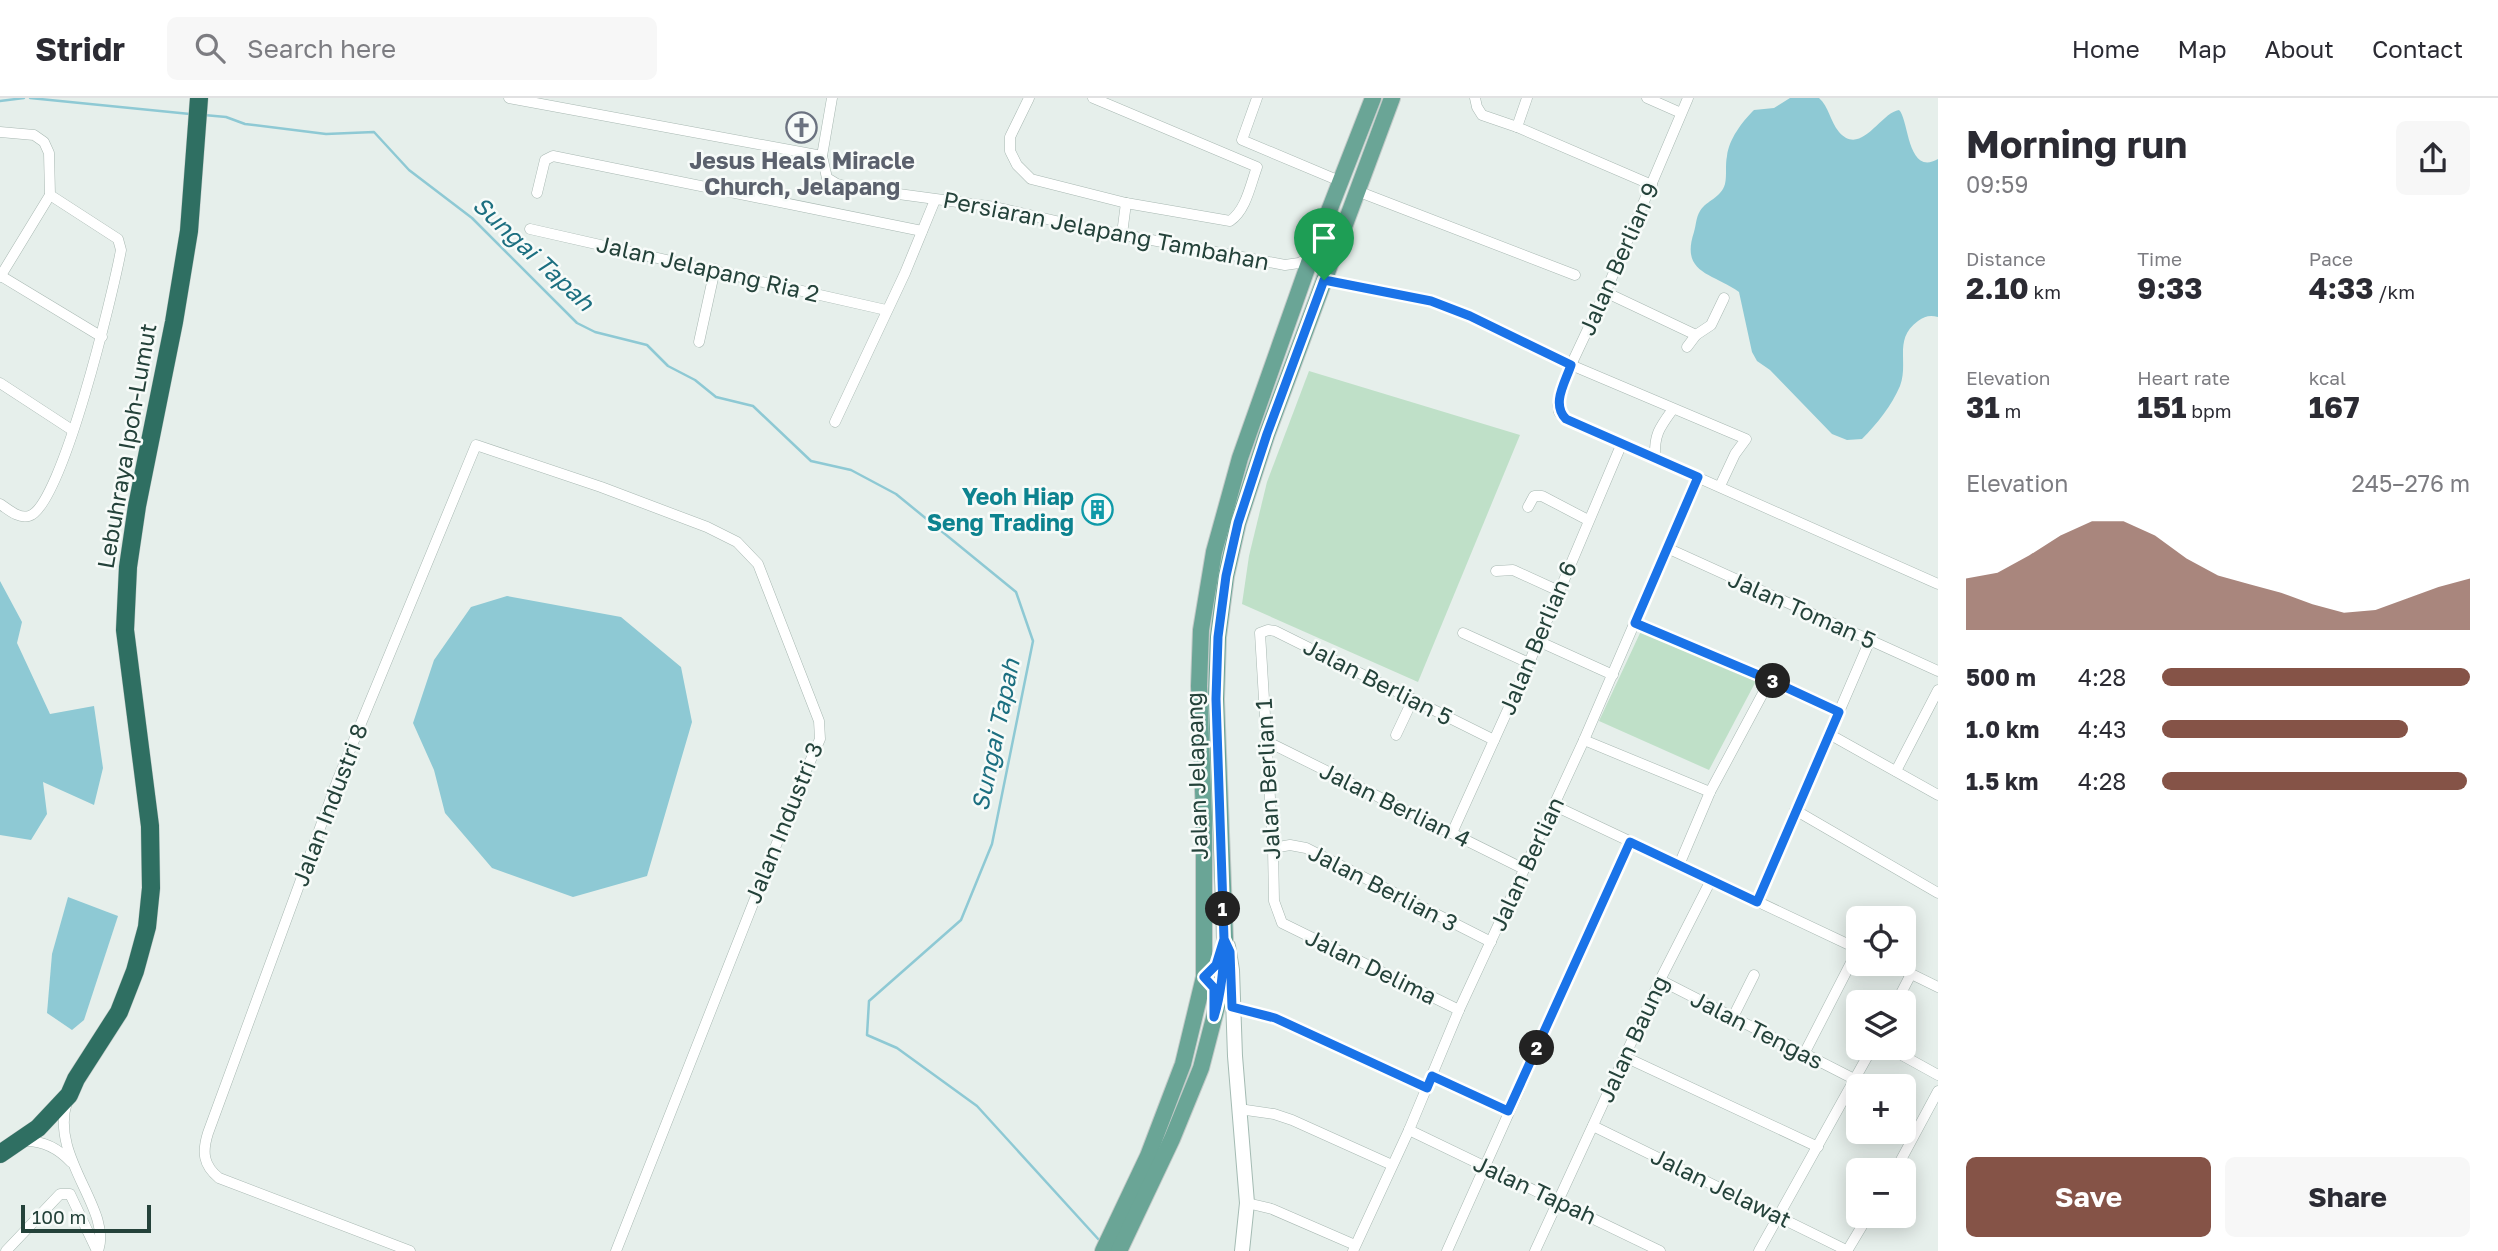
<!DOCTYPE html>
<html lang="en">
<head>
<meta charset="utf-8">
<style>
  body { margin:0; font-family:"Golos Text",sans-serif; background:#f7f7f7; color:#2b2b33; height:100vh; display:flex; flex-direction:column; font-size:26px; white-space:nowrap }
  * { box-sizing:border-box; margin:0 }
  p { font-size:23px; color:#7c7c81 }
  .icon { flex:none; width:38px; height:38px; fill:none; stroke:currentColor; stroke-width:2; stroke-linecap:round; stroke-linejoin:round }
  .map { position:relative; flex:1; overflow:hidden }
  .sheet { display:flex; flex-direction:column; background:#fff; width:560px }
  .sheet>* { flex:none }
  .buttons { position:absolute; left:1846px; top:808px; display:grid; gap:14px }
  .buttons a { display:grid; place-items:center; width:70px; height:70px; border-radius:10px; background:#fff; box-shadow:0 4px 18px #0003; font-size:35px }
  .scale { position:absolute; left:21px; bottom:18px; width:130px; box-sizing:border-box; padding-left:7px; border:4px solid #24423a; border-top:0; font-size:19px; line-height:24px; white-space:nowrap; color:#24423a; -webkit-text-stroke:5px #f7fbf9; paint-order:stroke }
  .pin { position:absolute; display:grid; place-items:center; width:60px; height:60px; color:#fff; margin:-72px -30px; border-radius:50% 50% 50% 0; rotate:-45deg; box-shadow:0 0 7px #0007 }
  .pin .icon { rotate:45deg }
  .km { position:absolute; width:35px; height:35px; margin:-18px; border-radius:50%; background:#222; color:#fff; font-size:19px; line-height:35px; text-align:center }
  .round { display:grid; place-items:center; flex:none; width:74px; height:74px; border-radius:10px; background:#f7f7f7 }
  .headline { display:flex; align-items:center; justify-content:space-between; height:119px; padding:0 28px }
  h1 { font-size:38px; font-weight:700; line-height:52px }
  .stats { display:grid; grid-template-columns:repeat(3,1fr); gap:10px; height:119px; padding:7px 28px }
  .stats div { display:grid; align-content:center }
  .stats b { font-size:30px; font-weight:700 }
  .stats small { font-size:19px; font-weight:400 }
  .stats p { font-size:19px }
  .chart { height:196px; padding:14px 28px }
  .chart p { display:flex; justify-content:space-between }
  .chart svg { width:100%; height:126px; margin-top:7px; fill:#855347; opacity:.7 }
  .action { display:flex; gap:14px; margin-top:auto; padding:14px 28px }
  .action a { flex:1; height:80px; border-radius:10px; background:#855347; color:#fff; font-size:28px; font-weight:700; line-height:80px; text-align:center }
  .action a+a { background:#f7f7f7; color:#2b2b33 }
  ul { padding:0 28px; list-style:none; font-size:23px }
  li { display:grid; grid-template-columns:112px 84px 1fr; align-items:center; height:52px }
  li i { height:18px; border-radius:9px; background:#855347 }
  header { display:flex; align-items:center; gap:42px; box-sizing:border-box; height:98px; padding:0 35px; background:#fff; border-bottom:2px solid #e1e1e2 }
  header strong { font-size:33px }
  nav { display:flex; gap:38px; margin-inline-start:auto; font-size:24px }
  .search { width:490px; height:63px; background:#f7f7f7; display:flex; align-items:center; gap:18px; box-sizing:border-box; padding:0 24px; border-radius:10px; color:#7c7c81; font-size:26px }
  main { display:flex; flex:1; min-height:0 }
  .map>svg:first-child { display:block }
</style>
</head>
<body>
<header>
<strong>Stridr</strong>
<div class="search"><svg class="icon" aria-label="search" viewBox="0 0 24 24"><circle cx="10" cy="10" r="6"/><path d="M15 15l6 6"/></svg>Search here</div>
<nav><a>Home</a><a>Map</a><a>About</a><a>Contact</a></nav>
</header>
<main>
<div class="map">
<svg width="1938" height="1153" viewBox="0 0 1938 1153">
  <rect width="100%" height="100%" fill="#e6efeb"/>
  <g fill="#bfe0c8">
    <path d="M 1309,273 L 1520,337 L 1418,584 L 1242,506 L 1249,458 L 1267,384 Z"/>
    <path d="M 1641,533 L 1756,583 L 1709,672 L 1599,623 Z"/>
  </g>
  <g fill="#8ec9d4">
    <path d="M 1790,0 L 1819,0 C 1829,9 1830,23 1839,34 C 1861,59 1880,15 1899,12 C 1909,21 1907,79 1938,61 L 1938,219 C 1930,217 1925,218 1918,223 C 1893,241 1909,264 1900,288 C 1892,307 1877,326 1862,341 L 1847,342 L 1832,336 L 1770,272 L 1757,263 L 1752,254 L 1739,194 C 1713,175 1680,176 1694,134 C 1696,128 1696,119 1700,113 C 1707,102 1721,100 1725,86 C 1727,77 1725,67 1727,58 C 1729,41 1742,24 1754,12 L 1774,10 Z"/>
    <path d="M 0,483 L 22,524 L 17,545 L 50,616 L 94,608 L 103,670 L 94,707 L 43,684 L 47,716 L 31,742 L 0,737 Z"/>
    <path d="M 507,498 L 621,519 L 681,569 L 692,624 L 647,778 L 573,799 L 492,770 L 445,715 L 434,672 L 413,625 L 434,562 L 471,509 Z"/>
    <path d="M 68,799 L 118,818 L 84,922 L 72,932 L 47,915 L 52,856 Z"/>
  </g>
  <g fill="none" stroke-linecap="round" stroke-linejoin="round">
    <g stroke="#8ec9d4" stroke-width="2.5">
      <path d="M 30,0 L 190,16"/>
      <path d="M 0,3 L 24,0"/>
      <path d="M 204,17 L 226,19 L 245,26 L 326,36 L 374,34 L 409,72 L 472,120 L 577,225 L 595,234 L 647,247 L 668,268 L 695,282 L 716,299 L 753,308 L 811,363 L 851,372 L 896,396 L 1016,494 L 1033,543 L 992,746 L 961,822 L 869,903 L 867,937 L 897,950 L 977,1008 L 1100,1143"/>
    </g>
    <defs>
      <g id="street">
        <path d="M 509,0 L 822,58"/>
        <path d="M 832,0 L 822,58 L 827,80 L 837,86 L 854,90 L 995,109 L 1082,129 L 1285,167 L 1299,165 L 1311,159"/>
        <path d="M 1029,0 L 1010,39 L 1010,53 L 1017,67 L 1031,81 L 1126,105 L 1230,123 C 1246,112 1250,88 1257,69 L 1093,0"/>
        <path d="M 1257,0 L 1242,42 L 1342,84"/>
        <path d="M 1475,0 L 1477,9 L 1482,17 L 1517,29 L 1652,87"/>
        <path d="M 1647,0 L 1681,15"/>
        <path d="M 1688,0 L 1609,186 L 1571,267 L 1558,307 L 1559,314 L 1566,321 L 1938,486"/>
        <path d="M 1517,29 L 1527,0"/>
        <path d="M 0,34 L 34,37 L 44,44 L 49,55 L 50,97 L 0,179"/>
        <path d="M 1357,93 L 1575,177"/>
        <path d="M 537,95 L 545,62 L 553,58 L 922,133"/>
        <path d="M 530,131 L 886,212"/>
        <path d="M 1122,136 L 1126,105"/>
        <path d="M 1,178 L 102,239"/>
        <path d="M 1324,182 L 1431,203 L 1470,218 L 1571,267 L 1746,341 L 1735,356 L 1720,388"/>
        <path d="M 1605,194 L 1696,237"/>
        <path d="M 699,244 L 715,171"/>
        <path d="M 1687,249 L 1696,237 L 1711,227 L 1724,200"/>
        <path d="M 0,285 L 72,332"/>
        <path d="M 835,324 L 905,175 L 935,102"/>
        <path d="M 1655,359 C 1654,336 1660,329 1673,311"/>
        <path d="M 0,406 C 8,411 18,421 29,418 C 62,410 114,190 121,152 L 118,141 L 50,97"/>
        <path d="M 1528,409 L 1534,398 L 1542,398 L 1588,422"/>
        <path d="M 1667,450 L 1938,573"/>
        <path d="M 1496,473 L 1513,472 L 1559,493"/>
        <path d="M 1635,525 L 1839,614"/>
        <path d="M 1463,535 L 1529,565"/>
        <path d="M 1538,543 L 1613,577"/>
        <path d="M 1829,636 L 1938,697"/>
        <path d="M 1396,637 L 1413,601"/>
        <path d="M 1584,642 L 1710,694"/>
        <path d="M 1266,643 L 1524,771"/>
        <path d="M 1896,673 L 1938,592"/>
        <path d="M 1555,708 L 1858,851"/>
        <path d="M 1795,712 L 1938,795"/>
        <path d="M 1452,735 L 1529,565 L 1622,345"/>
        <path d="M 1273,750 L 1290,747 L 1306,750 L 1491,844"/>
        <path d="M 1679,767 L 1710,694 L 1770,582"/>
        <path d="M 1757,804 L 1870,542"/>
        <path d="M 1891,866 L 1938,889"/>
        <path d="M 1660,882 L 1854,981"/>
        <path d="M 1896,905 L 1911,876"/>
        <path d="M 1232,909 L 1275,921 L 1427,990"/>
        <path d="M 1459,912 L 1282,825 L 1274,803 L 1273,750 L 1260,535 L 1268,532 L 1275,533 L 1494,642"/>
        <path d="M 1733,919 L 1754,877"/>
        <path d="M 1889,950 L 1938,977"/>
        <path d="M 1804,956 L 1858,851"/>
        <path d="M 1625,959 L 1818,1049"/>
        <path d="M 1432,978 L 1508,1013"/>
        <path d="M 67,1004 C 49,1059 113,1112 98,1153"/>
        <path d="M 1239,1011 L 1274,1016 L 1292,1022 L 1392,1067"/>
        <path d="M 1593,1028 L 1848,1153"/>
        <path d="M 1409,1032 L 1660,1153"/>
        <path d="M 23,1043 C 43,1042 58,1050 71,1064"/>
        <path d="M 1895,1073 L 1938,993"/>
        <path d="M 1247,1105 L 1272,1111 L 1355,1147"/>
        <path d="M 6,1153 L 60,1096 L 70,1096 L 97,1153"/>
        <path d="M 410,1153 L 219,1080 C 203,1067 202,1054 208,1035 L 338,681 L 476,347 L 601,389 L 707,429 L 737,444 L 758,466 L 819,623 L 820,641 L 801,684 L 616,1153"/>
        <path d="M 1353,1153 L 1409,1032 L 1459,912 L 1584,642 L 1698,378"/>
        <path d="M 1447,1153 L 1630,744"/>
        <path d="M 1535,1153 L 1660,882 L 1711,782"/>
        <path d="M 1759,1153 L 1872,950"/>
        <path d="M 1847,1153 L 1868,1118"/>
      </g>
      <path id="secondary" d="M 1228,848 L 1232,872 L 1235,958 L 1247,1105 L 1242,1153"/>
      <g id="primary">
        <path d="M 1103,1153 L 1148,1058 L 1183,966 L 1204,879 L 1204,719 L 1199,588 L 1201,532 L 1214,454 L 1240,360 L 1311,159 L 1373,0"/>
        <path d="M 1119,1153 L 1172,1041 L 1201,970 L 1222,889 L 1225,841 L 1216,601 L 1218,539 L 1226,478 L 1238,425 L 1267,336 L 1392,0"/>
      </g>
      <path id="highway" d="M 0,1056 L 38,1030 L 69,997 L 76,981 L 119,914 L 135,873 L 147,829 L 151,790 L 150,728 L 125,532 L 128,469 L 137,408 L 174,224 L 189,133 L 199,0"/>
    </defs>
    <use href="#street" stroke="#a8b8b2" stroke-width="11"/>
    <use href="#secondary" stroke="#a4bbb3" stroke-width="16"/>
    <use href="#primary" stroke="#c2cac8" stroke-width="18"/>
    <use href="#highway" stroke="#c2cac8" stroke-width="19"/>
    <use href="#street" stroke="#fff" stroke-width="10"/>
    <use href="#secondary" stroke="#fff" stroke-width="14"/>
    <use href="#primary" stroke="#6aa596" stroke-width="16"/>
    <use href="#highway" stroke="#2f6f62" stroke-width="18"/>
  </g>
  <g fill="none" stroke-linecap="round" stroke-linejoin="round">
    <defs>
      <path id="route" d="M 1324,182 L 1267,336 L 1238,425 L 1226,478 L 1218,539 L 1216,601 L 1224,841 C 1224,868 1222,893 1214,919 L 1214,890 L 1204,879 L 1216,867 L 1224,841 L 1230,854 L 1232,909 L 1275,920 L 1427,990 L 1432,978 L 1508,1013 L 1630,744 L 1757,804 L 1839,614 L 1770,582 L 1635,525 L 1698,379 L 1566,321 C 1551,306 1565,285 1571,267 L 1470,218 L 1431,203 L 1324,182"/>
    </defs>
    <use href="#route" stroke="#fff" stroke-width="14"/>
    <use href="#route" stroke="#1a73e8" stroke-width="9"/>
  </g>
  <defs>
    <symbol id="church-ring" viewBox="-11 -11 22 22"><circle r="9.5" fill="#f7fbf9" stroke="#6b7280" stroke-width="1.5"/><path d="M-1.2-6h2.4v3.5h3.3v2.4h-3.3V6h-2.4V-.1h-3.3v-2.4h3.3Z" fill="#6b7280"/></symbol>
    <symbol id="building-ring" viewBox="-11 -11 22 22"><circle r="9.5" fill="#f7fbf9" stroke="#0f9aa8" stroke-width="1.5"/><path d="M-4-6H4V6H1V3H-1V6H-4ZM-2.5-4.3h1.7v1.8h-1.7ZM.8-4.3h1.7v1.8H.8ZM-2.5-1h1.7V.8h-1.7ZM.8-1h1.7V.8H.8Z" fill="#0f9aa8"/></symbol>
  </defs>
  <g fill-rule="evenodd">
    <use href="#church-ring" x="784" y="12" width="35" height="35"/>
    <use href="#building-ring" x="1080" y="394" width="35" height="35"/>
  </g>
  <g text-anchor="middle" stroke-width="5" stroke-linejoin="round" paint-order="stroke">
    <g font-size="23" font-weight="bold" fill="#5b616d" stroke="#f7fbf9">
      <text x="802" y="71">Jesus Heals Miracle<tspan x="802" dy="26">Church, Jelapang</tspan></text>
    </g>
    <g font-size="23" fill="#24423a" stroke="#f7fbf9">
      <text transform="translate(1106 133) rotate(11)" y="8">Persiaran Jelapang Tambahan</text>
      <text transform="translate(1619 161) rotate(-66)" y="8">Jalan Berlian 9</text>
      <text transform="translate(708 171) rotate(13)" y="8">Jalan Jelapang Ria 2</text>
      <text transform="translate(127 348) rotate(-80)" y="8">Lebuhraya Ipoh-Lumut</text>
      <text transform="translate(1802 512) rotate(24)" y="8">Jalan Toman 5</text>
      <text transform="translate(1538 540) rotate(-67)" y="8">Jalan Berlian 6</text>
      <text transform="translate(1378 584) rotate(27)" y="8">Jalan Berlian 5</text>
      <text transform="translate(1197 678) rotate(-92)" y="8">Jalan Jelapang</text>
      <text transform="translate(1268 681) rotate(-93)" y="8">Jalan Berlian 1</text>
      <text transform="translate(330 707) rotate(-69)" y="8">Jalan Industri 8</text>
      <text transform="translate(1395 707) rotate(26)" y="8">Jalan Berlian 4</text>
      <text transform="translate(784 725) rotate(-68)" y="8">Jalan Industri 3</text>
      <text transform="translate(1527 766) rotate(-65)" y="8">Jalan Berlian</text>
      <text transform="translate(1383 790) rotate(27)" y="8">Jalan Berlian 3</text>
      <text transform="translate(1371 869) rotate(26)" y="8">Jalan Delima</text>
      <text transform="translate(1757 932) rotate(27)" y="8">Jalan Tengas</text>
      <text transform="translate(1633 941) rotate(-65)" y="8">Jalan Baung</text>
      <text transform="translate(1721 1090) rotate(26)" y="8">Jalan Jelawat</text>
      <text transform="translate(1535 1092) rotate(25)" y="8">Jalan Tapah</text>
    </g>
    <g font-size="23" font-weight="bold" fill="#0d838f" stroke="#f7fbf9" text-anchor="end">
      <text x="1074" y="407">Yeoh Hiap<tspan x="1074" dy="26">Seng Trading</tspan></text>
    </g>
    <g font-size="24" font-style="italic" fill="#1c6f80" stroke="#f7fbf9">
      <text transform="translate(533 156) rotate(43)" y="8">Sungai Tapah</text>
      <text transform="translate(996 637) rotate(-78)" y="8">Sungai Tapah</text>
    </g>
  </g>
</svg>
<div class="buttons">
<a><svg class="icon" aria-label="locate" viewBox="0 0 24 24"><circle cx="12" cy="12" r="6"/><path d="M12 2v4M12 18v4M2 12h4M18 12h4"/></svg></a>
<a><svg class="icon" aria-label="layers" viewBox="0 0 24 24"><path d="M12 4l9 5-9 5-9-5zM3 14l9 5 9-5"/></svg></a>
<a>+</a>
<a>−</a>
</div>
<div class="scale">100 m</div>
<div class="pin" style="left:1324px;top:182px;background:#1e9e55"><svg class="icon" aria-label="arrive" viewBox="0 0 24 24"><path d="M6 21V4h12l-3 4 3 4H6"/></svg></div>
<b class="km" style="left:1223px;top:811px">1</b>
<b class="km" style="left:1537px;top:950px">2</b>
<b class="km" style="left:1773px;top:583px">3</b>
</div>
<section class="sheet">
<div class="headline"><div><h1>Morning run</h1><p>09:59</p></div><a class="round"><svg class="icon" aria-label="share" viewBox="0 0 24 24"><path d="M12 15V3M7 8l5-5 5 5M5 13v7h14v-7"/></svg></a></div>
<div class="stats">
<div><p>Distance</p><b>2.10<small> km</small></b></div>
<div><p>Time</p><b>9:33</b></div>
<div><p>Pace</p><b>4:33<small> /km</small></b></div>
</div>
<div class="stats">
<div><p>Elevation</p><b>31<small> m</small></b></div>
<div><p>Heart rate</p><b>151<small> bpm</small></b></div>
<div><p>kcal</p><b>167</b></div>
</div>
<div class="chart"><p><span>Elevation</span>245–276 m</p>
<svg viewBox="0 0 160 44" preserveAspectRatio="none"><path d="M0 44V26L10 24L20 18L30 11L40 6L50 6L60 11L70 19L80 25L90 28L100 31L110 35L120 38L130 37L140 33L150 29L160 26V44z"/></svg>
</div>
<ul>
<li><b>500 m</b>4:28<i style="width:100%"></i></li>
<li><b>1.0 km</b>4:43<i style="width:80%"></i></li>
<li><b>1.5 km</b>4:28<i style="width:99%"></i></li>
</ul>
<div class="action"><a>Save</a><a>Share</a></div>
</section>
</main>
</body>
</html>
